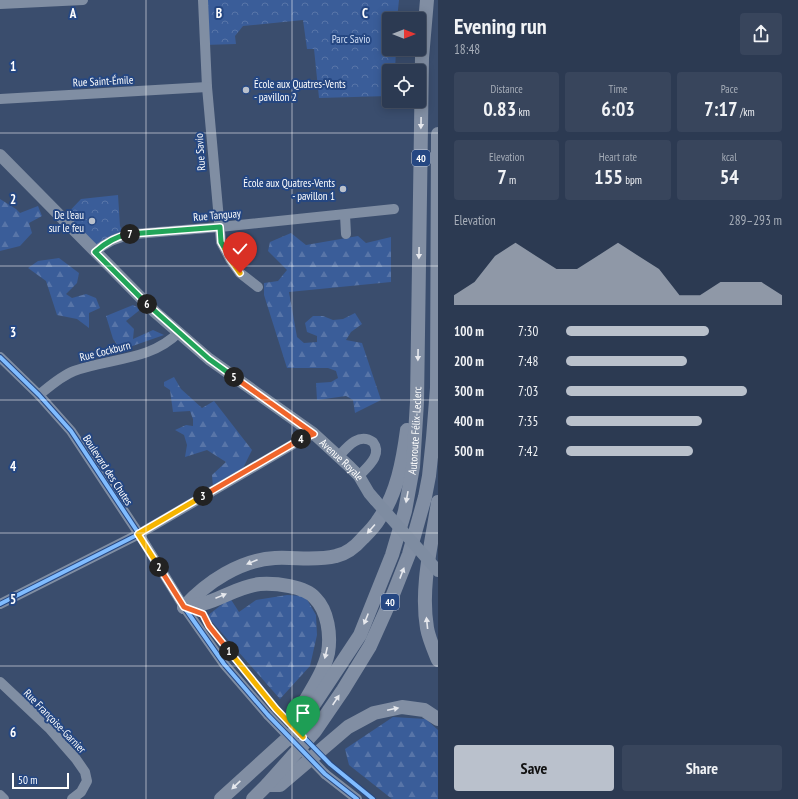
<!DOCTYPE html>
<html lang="en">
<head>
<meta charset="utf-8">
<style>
  body { margin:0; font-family:"PT Sans Narrow",sans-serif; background:#38455c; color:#f1f3f6; height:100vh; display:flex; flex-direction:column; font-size:15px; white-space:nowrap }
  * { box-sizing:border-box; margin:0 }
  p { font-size:13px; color:#a6adb8 }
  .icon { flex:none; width:22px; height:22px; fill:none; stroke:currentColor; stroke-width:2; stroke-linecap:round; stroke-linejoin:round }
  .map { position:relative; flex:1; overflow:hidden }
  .sheet { display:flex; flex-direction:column; background:#2c3a52; width:360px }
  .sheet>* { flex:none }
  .needle { width:26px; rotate:90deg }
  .fabs { position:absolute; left:382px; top:12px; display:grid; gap:8px }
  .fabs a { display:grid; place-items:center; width:44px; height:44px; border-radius:4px; background:#2c3a52; box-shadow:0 2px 10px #0003,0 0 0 1px #485469; font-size:20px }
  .scale { position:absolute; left:12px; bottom:10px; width:57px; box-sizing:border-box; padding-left:4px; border:2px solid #fff; border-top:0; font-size:11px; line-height:14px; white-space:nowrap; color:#fff; -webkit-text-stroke:3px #254782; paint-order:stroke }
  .pin { position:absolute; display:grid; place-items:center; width:34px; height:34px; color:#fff; margin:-41px -17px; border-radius:50% 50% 50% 0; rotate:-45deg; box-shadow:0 0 4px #0007 }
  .pin .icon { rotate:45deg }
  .km { position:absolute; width:20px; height:20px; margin:-10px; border-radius:50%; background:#222; color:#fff; font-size:11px; line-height:20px; text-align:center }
  .round { display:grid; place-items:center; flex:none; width:42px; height:42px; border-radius:4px; background:#38455c }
  .headline { display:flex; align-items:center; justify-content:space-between; height:68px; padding:0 16px }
  h1 { font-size:22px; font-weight:800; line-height:30px }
  .figures { display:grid; grid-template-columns:repeat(3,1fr); gap:6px; height:68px; padding:4px 16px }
  .figures div { display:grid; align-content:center; border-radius:4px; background:#38455c; text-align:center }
  .figures b { font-size:20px; font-weight:800 }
  .figures small { font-size:11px; font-weight:400 }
  .figures p { font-size:11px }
  .chart { height:112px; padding:8px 16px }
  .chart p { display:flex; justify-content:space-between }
  .chart svg { width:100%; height:72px; margin-top:4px; fill:#bac1cc; opacity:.7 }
  .primary-button { display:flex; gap:8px; margin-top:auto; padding:8px 16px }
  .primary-button a { flex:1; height:46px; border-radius:4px; background:#bac1cc; color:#111; font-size:16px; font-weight:800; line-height:46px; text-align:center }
  .primary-button a+a { background:#38455c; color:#f1f3f6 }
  ul { padding:0 16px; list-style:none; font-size:13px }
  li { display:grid; grid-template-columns:64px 48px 1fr; align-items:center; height:30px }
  li i { height:10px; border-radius:5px; background:#bac1cc }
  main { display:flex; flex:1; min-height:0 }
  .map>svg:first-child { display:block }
</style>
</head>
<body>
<main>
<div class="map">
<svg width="438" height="799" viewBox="0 0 438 799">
  <defs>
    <pattern id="forest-firs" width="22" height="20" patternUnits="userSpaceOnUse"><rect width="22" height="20" fill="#3a5d99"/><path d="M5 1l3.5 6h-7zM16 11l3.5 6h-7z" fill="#5875a8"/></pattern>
    <pattern id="park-crowns" width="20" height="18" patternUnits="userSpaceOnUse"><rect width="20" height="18" fill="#3a5d99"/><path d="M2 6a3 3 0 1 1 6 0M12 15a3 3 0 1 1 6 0" fill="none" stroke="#5875a8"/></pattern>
  </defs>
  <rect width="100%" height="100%" fill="#3a4d6d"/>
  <g fill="url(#forest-firs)">
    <path d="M 0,199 L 16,209 L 20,213 L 38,206 L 42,216 L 29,223 L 32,233 L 20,246 L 0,251 Z"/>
    <path d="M 291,233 L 306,245 L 358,236 L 366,243 L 391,237 L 391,282 L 289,292 L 297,337 L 304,343 L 317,342 L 317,336 L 307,332 L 305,323 L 313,316 L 323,316 L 333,320 L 343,319 L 355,313 L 362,324 L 351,332 L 346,340 L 362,343 L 381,400 L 355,413 L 353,400 L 346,396 L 317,400 L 316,383 L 331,382 L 338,378 L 336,371 L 328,368 L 287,368 L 264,295 L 264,283 L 278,281 L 287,270 L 268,251 L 270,242 Z"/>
    <path d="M 59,258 L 79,273 L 77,283 L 66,294 L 72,298 L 86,294 L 96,298 L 100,308 L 89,313 L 89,328 L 77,319 L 57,315 L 46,281 L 28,268 L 38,261 Z"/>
    <path d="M 133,305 L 141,309 L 126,321 L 134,329 L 133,339 L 153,330 L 164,335 L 121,350 L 113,339 L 106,316 Z"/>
    <path d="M 174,377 L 181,389 L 202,408 L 214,401 L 252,450 L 243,468 L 213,487 L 212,475 L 226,462 L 207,450 L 185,457 L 187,445 L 184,435 L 175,430 L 186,425 L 193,426 L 193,419 L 190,411 L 173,412 L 170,390 L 164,386 L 164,382 Z"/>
    <path d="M 287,595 L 305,596 L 316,615 L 317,635 L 310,666 L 280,699 L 207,616 L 230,598 L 239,612 L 256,600 Z"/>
    <path d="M 393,717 L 426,719 L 438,730 L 438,799 L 392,799 L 349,765 L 345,749 Z"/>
  </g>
  <g fill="url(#park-crowns)">
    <path d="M 203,0 L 399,0 L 397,19 L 389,19 L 389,49 L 396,49 L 395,71 L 389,71 L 389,96 L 319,98 L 314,49 L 307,49 L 303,20 L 243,26 L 235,36 L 236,44 L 204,45 Z"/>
    <path d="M 118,195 L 120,226 L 124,235 L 95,252 L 63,218 L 81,199 Z"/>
  </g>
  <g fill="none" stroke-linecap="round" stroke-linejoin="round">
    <g stroke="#808ea3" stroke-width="10">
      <path d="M 203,0 L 207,87 L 221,242 L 230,259 L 240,273 L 258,287"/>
      <path d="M 0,4 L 83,0"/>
      <path d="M 0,99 L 207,87"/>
      <path d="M 345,215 L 346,234"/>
      <path d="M 95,252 C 106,242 120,236 135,234 L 220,227 L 394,209"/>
      <path d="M 0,357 L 39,395 L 71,431 L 139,534 L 184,607 L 224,664 L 268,715"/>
      <path d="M 39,395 C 50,386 61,376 74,371 C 109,358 151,361 179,332"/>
      <path d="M 339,456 C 347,447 359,432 373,442 C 383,455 367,467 359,476"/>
      <path d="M 0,604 L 139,534 L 302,439 L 314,434"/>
      <path d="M 0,682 L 49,728 L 76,759 L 85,772 L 87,781 L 81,792 L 72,799"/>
      <path d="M 325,774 L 357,799"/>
      <path d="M 0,795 L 4,799"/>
    </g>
    <path stroke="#7e8ca1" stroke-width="12" id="s1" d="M 0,155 L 155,312 L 209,359 L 313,433 L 350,467 L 359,476 L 369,493 L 375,500"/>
    <g stroke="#818ea3" stroke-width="14">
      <path d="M 438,502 C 432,542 420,587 427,628 C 429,639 434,650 438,660"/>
      <path d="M 184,607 C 207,582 240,560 275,558 C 296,557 316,561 336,556 C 347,554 356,546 363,538 C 369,532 375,526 379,519 C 397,494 403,460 407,430"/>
      <path d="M 184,607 C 190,606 196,605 202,604 C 222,599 239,586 260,584 C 275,583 305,586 315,598 C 328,611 331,635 328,653 C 324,671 313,687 304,703"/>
      <path d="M 267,785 L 280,785 L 348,727 L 374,713 L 402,707 L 424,710 L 438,719"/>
      <path id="s2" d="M 221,799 L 297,730 L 360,635 L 392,555 L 405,511 L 413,467 L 417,402 L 422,58 L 427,0"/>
      <path d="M 253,799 L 267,785 L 315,731 L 343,690 L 370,646 L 392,597 L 409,554 L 425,497 L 429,476 L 433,438 L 437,388 L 438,134"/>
    </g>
    <path stroke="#808ea3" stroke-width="10" d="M 268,715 L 325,774"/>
    <path stroke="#7e8ca1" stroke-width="12" d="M 375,500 L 438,571"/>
    <defs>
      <g id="cycleway">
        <path d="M 0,357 L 39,395 L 71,431 L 139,534 L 184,607 L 224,664 L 268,715 L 325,774 L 357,799"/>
        <path d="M 0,604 L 139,534 L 302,439 L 314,434"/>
        <path d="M 184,607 L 203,614 L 209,627 L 276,709 L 330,764 L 373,799"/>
      </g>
    </defs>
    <use href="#cycleway" stroke="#254782" stroke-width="6"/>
    <use href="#cycleway" stroke="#80bcff" stroke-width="4"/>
  </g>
  <defs><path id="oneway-solid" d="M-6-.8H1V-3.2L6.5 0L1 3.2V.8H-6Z"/></defs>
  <g fill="#e6e8ed">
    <use href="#oneway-solid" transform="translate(421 123) rotate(91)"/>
    <use href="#oneway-solid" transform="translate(419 253) rotate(91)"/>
    <use href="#oneway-solid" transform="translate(418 355) rotate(91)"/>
    <use href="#oneway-solid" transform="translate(407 497) rotate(100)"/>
    <use href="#oneway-solid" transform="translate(371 529) rotate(131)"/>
    <use href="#oneway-solid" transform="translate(252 562) rotate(158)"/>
    <use href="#oneway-solid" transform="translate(402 573) rotate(-69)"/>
    <use href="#oneway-solid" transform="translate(221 596) rotate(-22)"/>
    <use href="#oneway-solid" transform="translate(366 619) rotate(112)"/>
    <use href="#oneway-solid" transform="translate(427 623) rotate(-96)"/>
    <use href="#oneway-solid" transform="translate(326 653) rotate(103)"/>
    <use href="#oneway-solid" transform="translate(336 700) rotate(-56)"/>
    <use href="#oneway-solid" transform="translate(393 709) rotate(-12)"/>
    <use href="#oneway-solid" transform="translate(236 785) rotate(137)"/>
  </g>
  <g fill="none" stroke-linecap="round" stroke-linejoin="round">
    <defs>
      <path id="split-1" d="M 229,651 L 276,709 L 303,737"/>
      <path id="split-2" d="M 159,567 L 184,607 L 203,614 L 209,626 L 229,651"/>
      <path id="split-3" d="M 159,567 L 138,534 L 203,496"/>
      <path id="split-4" d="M 203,496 L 301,439"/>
      <path id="split-5" d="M 234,377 L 314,434 L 301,439"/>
      <path id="split-6" d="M 147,304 L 209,359 L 234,377"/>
      <path id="split-7" d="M 130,234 C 117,236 105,243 95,252 L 147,304"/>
      <path id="split-8" d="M 130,234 L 220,227 L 221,242 L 225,249"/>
      <path id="split-9" d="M 225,249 L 230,259 L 240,273"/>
    </defs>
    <use href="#split-1" stroke="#fff" stroke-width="8"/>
    <use href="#split-2" stroke="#fff" stroke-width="8"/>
    <use href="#split-3" stroke="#fff" stroke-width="8"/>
    <use href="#split-4" stroke="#fff" stroke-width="8"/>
    <use href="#split-5" stroke="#fff" stroke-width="8"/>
    <use href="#split-6" stroke="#fff" stroke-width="8"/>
    <use href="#split-7" stroke="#fff" stroke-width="8"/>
    <use href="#split-8" stroke="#fff" stroke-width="8"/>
    <use href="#split-9" stroke="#fff" stroke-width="8"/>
    <use href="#split-1" stroke="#f5b400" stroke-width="5"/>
    <use href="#split-2" stroke="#f0652b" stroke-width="5"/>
    <use href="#split-3" stroke="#f5b400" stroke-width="5"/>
    <use href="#split-4" stroke="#f0652b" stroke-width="5"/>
    <use href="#split-5" stroke="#f0652b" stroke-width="5"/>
    <use href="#split-6" stroke="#22a559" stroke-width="5"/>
    <use href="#split-7" stroke="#22a559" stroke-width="5"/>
    <use href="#split-8" stroke="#22a559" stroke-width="5"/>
    <use href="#split-9" stroke="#f5b400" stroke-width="5"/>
  </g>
  <path fill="none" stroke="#fff" stroke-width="1" stroke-opacity="0.55" d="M 146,0 L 146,799M 292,0 L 292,799M 0,133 L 438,133M 0,266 L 438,266M 0,400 L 438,400M 0,533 L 438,533M 0,666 L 438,666"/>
  <g fill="#bac1cc" stroke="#254782" stroke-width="1.5">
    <circle cx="246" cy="90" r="4"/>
    <circle cx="343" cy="189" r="4"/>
    <circle cx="92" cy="221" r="4"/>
  </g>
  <g text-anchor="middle" stroke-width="4" stroke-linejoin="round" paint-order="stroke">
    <g fill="#254782" stroke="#bec8da" stroke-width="1">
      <rect x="412" y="150" width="18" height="16" rx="3"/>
      <rect x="381" y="594" width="18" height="16" rx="3"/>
    </g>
    <g font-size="10" font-weight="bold" fill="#fff">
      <text x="421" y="162">40</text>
      <text x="390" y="606">40</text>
    </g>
    <g font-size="11" fill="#d1dff6" stroke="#254782">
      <text x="351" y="43">Parc Savio</text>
    </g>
    <g font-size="11" fill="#fff" stroke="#254782">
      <text transform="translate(103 81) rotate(-3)" y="4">Rue Saint-Émile</text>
      <text transform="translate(200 152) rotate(-94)" y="4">Rue Savio</text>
      <text transform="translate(217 215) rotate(-5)" y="4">Rue Tanguay</text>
      <text transform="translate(105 351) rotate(-14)" y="4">Rue Cockburn</text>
      <text dy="4" stroke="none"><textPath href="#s2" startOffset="430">Autoroute Félix-Leclerc</textPath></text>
      <text dy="4" stroke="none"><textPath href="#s1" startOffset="459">Avenue Royale</textPath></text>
      <text transform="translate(108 470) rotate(57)" y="4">Boulevard des Chutes</text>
      <text transform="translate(55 721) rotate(46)" y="4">Rue Françoise-Garnier</text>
    </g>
    <g font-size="11" fill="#fff" stroke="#254782" text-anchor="end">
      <text x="254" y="88" text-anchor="start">École aux Quatres-Vents<tspan x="254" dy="13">- pavillon 2</tspan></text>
      <text x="335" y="187">École aux Quatres-Vents<tspan x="335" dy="13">- pavillon 1</tspan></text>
      <text x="84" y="219">De l’eau<tspan x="84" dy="13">sur le feu</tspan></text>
    </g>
  </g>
  <g font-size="13" text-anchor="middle" font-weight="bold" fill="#fff" stroke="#254782" stroke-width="4" stroke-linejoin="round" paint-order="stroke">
    <text x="73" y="18">A</text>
    <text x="219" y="18">B</text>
    <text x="365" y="18">C</text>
    <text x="13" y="71">1</text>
    <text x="13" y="204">2</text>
    <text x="13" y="337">3</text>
    <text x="13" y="471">4</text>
    <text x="13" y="604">5</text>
    <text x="13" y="737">6</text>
  </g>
</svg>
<div class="fabs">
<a><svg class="needle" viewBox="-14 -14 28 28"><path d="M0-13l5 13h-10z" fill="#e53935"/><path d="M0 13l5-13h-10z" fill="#a6adb8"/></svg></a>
<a><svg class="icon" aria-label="locate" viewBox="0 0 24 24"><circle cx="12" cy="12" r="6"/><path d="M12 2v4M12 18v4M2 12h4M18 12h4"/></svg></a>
</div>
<div class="scale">50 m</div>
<div class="pin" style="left:303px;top:737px;background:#1e9e55"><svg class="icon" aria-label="arrive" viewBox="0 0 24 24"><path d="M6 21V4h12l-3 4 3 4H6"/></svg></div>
<div class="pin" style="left:240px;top:273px;background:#d93025"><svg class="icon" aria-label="check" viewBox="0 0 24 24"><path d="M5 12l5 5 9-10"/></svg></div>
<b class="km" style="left:229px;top:651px">1</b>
<b class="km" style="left:159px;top:567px">2</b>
<b class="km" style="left:203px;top:496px">3</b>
<b class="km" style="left:301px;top:439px">4</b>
<b class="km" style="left:234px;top:377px">5</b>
<b class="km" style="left:147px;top:304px">6</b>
<b class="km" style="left:130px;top:234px">7</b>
</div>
<section class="sheet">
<div class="headline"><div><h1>Evening run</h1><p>18:48</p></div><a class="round"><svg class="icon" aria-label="share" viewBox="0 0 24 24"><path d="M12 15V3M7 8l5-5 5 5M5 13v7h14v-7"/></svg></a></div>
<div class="figures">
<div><p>Distance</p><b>0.83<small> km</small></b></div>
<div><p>Time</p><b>6:03</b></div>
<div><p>Pace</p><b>7:17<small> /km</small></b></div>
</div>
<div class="figures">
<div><p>Elevation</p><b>7<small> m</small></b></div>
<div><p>Heart rate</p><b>155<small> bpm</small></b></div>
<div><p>kcal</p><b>54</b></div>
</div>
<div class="chart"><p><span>Elevation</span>289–293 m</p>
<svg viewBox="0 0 160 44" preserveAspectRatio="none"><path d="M0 44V38L10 30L20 14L30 6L40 14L50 22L60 22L70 14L80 6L90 14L100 22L110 38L120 38L130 30L140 30L150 30L160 38V44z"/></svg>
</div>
<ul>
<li><b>100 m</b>7:30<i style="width:66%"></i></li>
<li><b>200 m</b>7:48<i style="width:56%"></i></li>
<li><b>300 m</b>7:03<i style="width:84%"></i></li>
<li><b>400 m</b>7:35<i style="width:63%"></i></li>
<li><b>500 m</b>7:42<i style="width:59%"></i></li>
</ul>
<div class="primary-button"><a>Save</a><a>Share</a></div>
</section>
</main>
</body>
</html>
